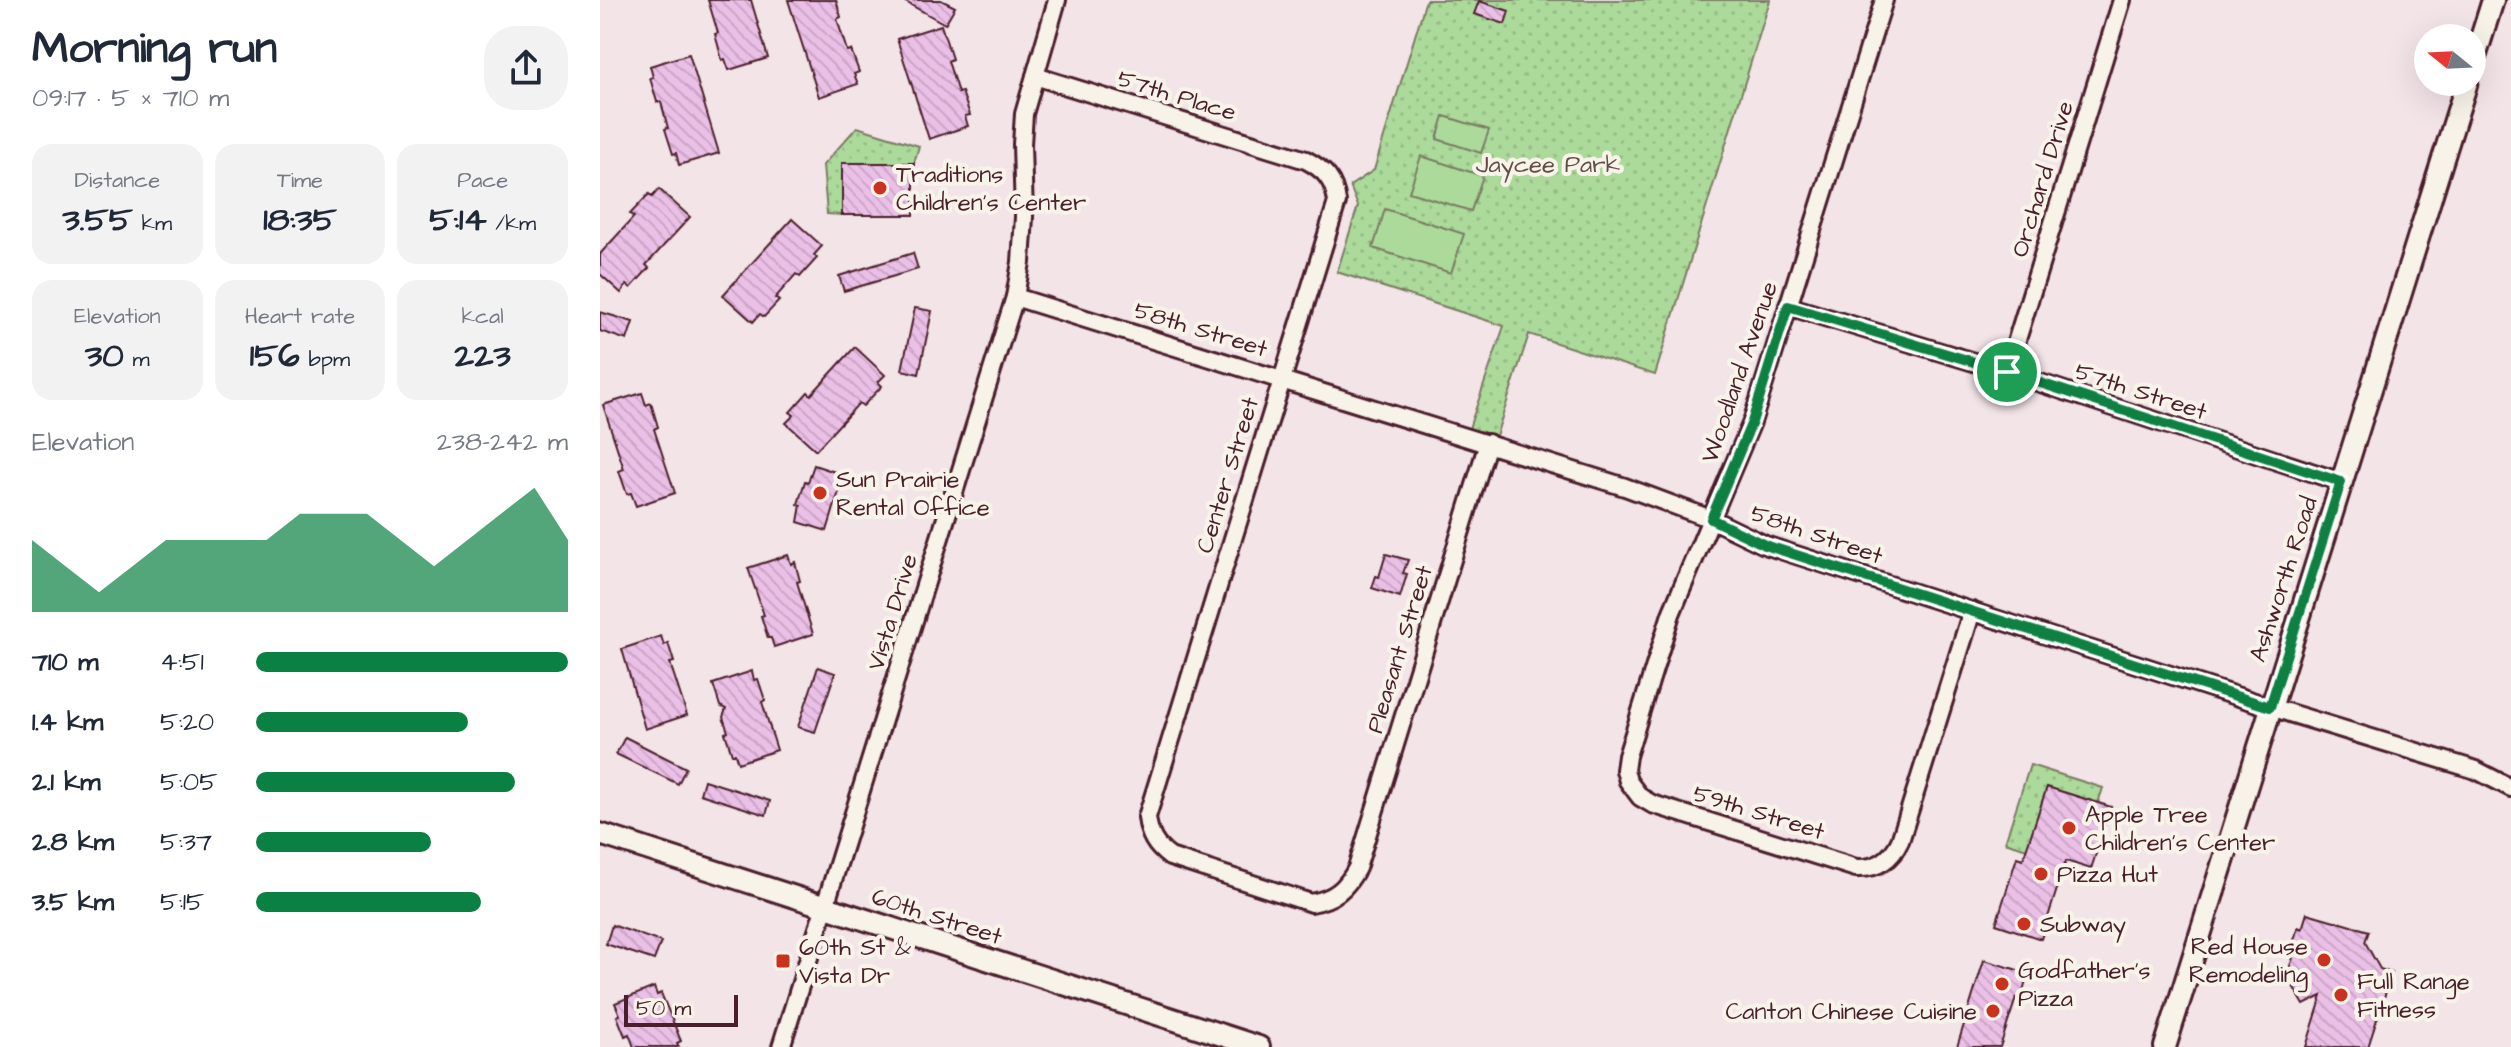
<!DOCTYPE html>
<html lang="en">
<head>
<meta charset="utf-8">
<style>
  body { margin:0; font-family:"Architects Daughter",sans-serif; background:#f2f2f3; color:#1f2937; height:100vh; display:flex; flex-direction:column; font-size:30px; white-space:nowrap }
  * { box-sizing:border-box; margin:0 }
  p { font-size:26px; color:#747a83 }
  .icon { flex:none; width:44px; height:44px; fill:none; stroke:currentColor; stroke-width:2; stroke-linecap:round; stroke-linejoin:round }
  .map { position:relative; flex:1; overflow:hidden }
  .drawer { display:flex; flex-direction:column; background:#fff; width:600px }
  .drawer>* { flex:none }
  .needle { width:52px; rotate:288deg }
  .buttons { position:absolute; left:1814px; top:24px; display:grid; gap:16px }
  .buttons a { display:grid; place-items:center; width:72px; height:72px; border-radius:50%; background:#fff; box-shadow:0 8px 32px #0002; font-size:40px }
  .scale { position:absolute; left:24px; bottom:20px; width:114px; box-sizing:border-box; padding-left:8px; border:4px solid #4a1f2b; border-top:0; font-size:22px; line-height:28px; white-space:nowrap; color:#4a1f2b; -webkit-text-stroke:6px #f7f3e8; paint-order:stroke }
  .pin { position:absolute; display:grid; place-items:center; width:68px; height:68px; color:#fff; margin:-34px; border:4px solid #fff; border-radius:50%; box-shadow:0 2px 8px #0007 }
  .round { display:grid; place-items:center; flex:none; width:84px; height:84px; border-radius:32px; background:#f2f2f3 }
  .headline { display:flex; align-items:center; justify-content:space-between; height:136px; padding:0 32px }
  h1 { font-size:44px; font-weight:700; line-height:60px }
  .figures { display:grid; grid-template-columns:repeat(3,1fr); gap:12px; height:136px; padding:8px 32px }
  .figures div { display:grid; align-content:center; border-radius:20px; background:#f2f2f3; text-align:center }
  .figures b { font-size:34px; font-weight:700 }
  .figures small { font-size:22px; font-weight:400 }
  .figures p { font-size:22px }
  .chart { height:224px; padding:16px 32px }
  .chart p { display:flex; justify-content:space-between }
  .chart svg { width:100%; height:144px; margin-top:8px; fill:#0b8043; opacity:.7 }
  ul { padding:0 32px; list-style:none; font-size:26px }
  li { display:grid; grid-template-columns:128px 96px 1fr; align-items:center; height:60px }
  li i { height:20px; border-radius:10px; background:#0b8043 }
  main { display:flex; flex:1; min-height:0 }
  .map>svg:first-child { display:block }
</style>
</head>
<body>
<main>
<section class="drawer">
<div class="headline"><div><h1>Morning run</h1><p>09:17 · 5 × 710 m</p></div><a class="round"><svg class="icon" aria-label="share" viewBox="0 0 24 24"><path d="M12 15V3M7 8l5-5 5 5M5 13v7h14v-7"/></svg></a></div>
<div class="figures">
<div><p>Distance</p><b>3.55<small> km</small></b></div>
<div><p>Time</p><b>18:35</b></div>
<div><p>Pace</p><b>5:14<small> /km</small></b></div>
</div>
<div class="figures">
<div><p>Elevation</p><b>30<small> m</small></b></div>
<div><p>Heart rate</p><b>156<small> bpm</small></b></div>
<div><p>kcal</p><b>223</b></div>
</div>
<div class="chart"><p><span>Elevation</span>238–242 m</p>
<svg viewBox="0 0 160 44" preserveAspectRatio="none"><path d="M0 44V22L10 30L20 38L30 30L40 22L50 22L60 22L70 22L80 14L90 14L100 14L110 22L120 30L130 22L140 14L150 6L160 22V44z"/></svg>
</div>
<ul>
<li><b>710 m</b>4:51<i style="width:100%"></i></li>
<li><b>1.4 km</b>5:20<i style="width:68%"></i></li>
<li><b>2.1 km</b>5:05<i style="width:83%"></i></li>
<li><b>2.8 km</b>5:37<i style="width:56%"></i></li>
<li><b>3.5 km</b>5:15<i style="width:72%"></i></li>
</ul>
</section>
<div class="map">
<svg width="1911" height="1047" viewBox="0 0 1911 1047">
  <defs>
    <pattern id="grass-dots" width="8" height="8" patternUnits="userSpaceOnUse" patternTransform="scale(2)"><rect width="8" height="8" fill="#abda9a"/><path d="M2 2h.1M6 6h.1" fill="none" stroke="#95bb85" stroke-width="1.8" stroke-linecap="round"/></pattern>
    <pattern id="building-back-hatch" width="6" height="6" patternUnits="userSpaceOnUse" patternTransform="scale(2)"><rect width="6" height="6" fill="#ebc0e7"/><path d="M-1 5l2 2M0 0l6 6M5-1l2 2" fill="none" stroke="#cba5c6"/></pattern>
  </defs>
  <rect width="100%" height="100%" fill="#f3e4e8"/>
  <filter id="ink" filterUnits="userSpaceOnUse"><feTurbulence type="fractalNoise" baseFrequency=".0125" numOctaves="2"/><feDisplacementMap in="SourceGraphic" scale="16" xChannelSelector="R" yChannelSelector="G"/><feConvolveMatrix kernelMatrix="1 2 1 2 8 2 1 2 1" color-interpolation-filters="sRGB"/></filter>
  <g filter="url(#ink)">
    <g fill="url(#grass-dots)" stroke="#7a7c62" stroke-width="2">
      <path d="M 826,0 L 1170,0 L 1055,375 L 929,334 L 893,445 L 866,437 L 904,326 L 737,272 L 758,206 L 750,186 L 774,170 Z"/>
      <path d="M 257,127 L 319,146 L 314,163 L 242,163 L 242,215 L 227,214 L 223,165 Z"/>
      <path d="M 1430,765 L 1503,788 L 1498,803 L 1447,787 L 1427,849 L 1405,842 Z"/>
    </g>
    <g fill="#abda9a" stroke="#7a7c62" stroke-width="2">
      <path d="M 844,116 L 889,130 L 881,153 L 837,139 Z"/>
      <path d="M 821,156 L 883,176 L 871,211 L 809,192 Z"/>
      <path d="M 785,209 L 864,234 L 851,273 L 773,248 Z"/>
    </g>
    <g fill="url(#building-back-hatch)" stroke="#4a1f2b" stroke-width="2">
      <path d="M 108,0 L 151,0 L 168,58 L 129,70 L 125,59 L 122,60 L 115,34 L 118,33 Z"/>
      <path d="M 188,0 L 236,0 L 241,17 L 237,19 L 247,51 L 251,50 L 259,72 L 254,74 L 258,84 L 219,97 Z"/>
      <path d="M 302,0 L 341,0 L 355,7 L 345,24 Z"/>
      <path d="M 879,1 L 909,11 L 905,24 L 874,14 Z"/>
      <path d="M 341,25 L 352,59 L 348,61 L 358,93 L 362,92 L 370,115 L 365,116 L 368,126 L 329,139 L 297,39 Z"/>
      <path d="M 89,54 L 119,153 L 79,165 L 76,153 L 73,154 L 65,129 L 68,128 L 61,102 L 57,102 L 50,78 L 53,77 L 50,66 Z"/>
      <rect x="242" y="163" width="72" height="52"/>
      <path d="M 59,189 L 90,217 L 46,265 L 49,268 L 31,288 L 27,285 L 21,293 L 0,274 L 0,254 L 34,217 L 30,214 L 49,194 L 52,197 Z"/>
      <path d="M 192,219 L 222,246 L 214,255 L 217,258 L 200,277 L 196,274 L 175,298 L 179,301 L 164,317 L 160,314 L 153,322 L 123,295 Z"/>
      <path d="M 313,253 L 318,269 L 244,291 L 239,276 Z"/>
      <path d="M 315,308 L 332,311 L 319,374 L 302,370 Z"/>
      <path d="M 0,312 L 33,322 L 27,340 L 0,331 Z"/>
      <path d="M 255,347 L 285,375 L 278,382 L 282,386 L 263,406 L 259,403 L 216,450 L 186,423 L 194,415 L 190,412 L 208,392 L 211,395 Z"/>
      <path d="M 42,393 L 46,405 L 51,403 L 58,427 L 54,429 L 75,493 L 36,506 L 31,493 L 27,494 L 19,471 L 24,469 L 3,405 Z"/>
      <path d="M 214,465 L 244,475 L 227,531 L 198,522 L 201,505 L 198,504 L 205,481 L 208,482 Z"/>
      <path d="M 786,554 L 808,560 L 803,573 L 807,574 L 800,597 L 772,588 L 776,576 L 779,577 Z"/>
      <path d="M 188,555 L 191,564 L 195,562 L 200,581 L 197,582 L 213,634 L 174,647 L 171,638 L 168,638 L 161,616 L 164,615 L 148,568 Z"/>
      <path d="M 61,636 L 64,645 L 68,643 L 74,662 L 70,663 L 87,715 L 45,729 L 22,649 Z"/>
      <path d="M 218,667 L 235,673 L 215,732 L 198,727 Z"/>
      <path d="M 152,671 L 154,680 L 158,679 L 165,700 L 162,702 L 177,750 L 138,763 L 135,754 L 132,754 L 125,733 L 128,732 L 123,717 L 126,709 L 120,706 L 113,684 Z"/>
      <path d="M 25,737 L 86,768 L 78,784 L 16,754 Z"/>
      <path d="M 104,780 L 170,801 L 166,815 L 100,794 Z"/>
      <path d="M 1447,787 L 1511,807 L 1491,869 L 1466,861 L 1441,939 L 1396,924 L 1417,857 L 1423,859 Z"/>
      <path d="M 1707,913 L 1769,931 L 1765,942 L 1780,969 L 1792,973 L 1768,1047 L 1706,1047 L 1722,996 L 1704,1005 L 1693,986 L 1708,976 L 1689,969 L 1695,952 L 1691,950 L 1698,927 L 1702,929 Z"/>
      <path d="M 12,925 L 61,942 L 54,960 L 6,944 Z"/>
      <path d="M 1384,960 L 1428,973 L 1421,1000 L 1416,998 L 1400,1047 L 1357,1047 Z"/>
      <path d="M 54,987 L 57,995 L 61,993 L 81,1041 L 77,1043 L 79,1047 L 34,1047 L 29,1034 L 25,1036 L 17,1016 L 20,1015 L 15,1003 Z"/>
    </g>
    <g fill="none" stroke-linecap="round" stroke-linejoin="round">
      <defs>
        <g id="minor">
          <path d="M 1284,0 L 1152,422 L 1071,614 L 1027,756 L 1025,770 L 1028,781 L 1040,797 L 1052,804 L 1256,868 C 1277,869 1291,860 1300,841 L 1372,611"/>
          <path d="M 435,76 L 706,160 C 725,170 734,180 737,202 L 547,817 C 549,835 555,846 570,857 L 711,903 C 734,899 746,889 757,868 L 888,443"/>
          <path d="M 415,297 L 1025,487 L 1111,519 L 1165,545 L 1670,707 L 1876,770 L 1911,788"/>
          <path d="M 1188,306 L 1407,372 L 1741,482"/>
          <path d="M 1407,372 L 1522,0"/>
          <path d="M 181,1047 L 415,297 L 421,262 L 424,217 L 422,144 L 424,114 L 457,0"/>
        </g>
        <g id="major">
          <path d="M 1872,67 L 1893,0"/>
          <path d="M 0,834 L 659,1047"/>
          <path d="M 1565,1047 L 1867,82"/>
        </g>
      </defs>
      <use href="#minor" stroke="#4a1f2b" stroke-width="22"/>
      <use href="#major" stroke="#4a1f2b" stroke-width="26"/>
      <use href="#minor" stroke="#f7f3e8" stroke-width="16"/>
      <use href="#major" stroke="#f7f3e8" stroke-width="20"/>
    </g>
  </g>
  <g fill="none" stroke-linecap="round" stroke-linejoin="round" filter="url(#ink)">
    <defs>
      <path id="route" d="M 1188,306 L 1407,372 L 1741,482 L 1670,707 L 1165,545 L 1111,519 L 1152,422 Z"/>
    </defs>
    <use href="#route" stroke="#fff" stroke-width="16"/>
    <use href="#route" stroke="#0b8043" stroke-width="10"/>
  </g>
  <g fill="#c8321e" stroke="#f7f3e8" stroke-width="3">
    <circle cx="280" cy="188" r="8"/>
    <circle cx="220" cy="493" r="8"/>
    <circle cx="1469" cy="828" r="8"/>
    <circle cx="1441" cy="874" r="8"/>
    <circle cx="1424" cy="924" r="8"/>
    <circle cx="1724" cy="960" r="8"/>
    <rect x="175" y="953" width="16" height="16" rx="4"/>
    <circle cx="1402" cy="984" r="8"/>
    <circle cx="1741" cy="995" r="8"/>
    <circle cx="1393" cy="1011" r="8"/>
  </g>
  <g text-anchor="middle" stroke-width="8" stroke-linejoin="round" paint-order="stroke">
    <g font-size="24" fill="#4a1f2b" stroke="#f7f3e8">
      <text transform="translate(577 95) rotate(17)" y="8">57th Place</text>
      <text transform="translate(1442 179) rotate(-73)" y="8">Orchard Drive</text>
      <text transform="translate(601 329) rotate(17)" y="8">58th Street</text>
      <text transform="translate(1139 372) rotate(-71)" y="8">Woodland Avenue</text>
      <text transform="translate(1541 391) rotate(18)" y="8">57th Street</text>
      <text transform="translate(627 475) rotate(-73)" y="8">Center Street</text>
      <text transform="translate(1217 534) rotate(19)" y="8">58th Street</text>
      <text transform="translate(1683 579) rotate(-72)" y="8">Ashworth Road</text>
      <text transform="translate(292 612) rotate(-73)" y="8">Vista Drive</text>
      <text transform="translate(799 649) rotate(-73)" y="8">Pleasant Street</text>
      <text transform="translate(1159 812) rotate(17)" y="8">59th Street</text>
      <text transform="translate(337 916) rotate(18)" y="8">60th Street</text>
    </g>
    <g font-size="24" fill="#624e47" stroke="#f7f3e8">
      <text x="948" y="172">Jaycee Park</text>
    </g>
    <g font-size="24" fill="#4a1f2b" stroke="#f7f3e8" text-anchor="start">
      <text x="296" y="182">Traditions<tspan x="296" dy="28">Children's Center</tspan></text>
      <text x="236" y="487">Sun Prairie<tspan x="236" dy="28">Rental Office</tspan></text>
      <text x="1485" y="822">Apple Tree<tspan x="1485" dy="28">Children's Center</tspan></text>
      <text x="1457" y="882">Pizza Hut</text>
      <text x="1440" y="932">Subway</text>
      <text x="1708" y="954" text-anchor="end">Red House<tspan x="1708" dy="28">Remodeling</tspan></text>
      <text x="199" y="955">60th St &amp;<tspan x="199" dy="28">Vista Dr</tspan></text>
      <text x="1418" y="978">Godfather's<tspan x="1418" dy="28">Pizza</tspan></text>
      <text x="1757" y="989">Full Range<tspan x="1757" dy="28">Fitness</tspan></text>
      <text x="1377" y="1019" text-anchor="end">Canton Chinese Cuisine</text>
    </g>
  </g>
</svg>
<div class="buttons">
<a><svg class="needle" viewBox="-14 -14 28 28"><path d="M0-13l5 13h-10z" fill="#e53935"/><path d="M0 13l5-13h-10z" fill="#747a83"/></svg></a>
</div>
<div class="scale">50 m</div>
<div class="pin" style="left:1407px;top:372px;background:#1e9e55"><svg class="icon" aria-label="arrive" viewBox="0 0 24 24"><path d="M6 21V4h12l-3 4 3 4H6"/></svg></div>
</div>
</main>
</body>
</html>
